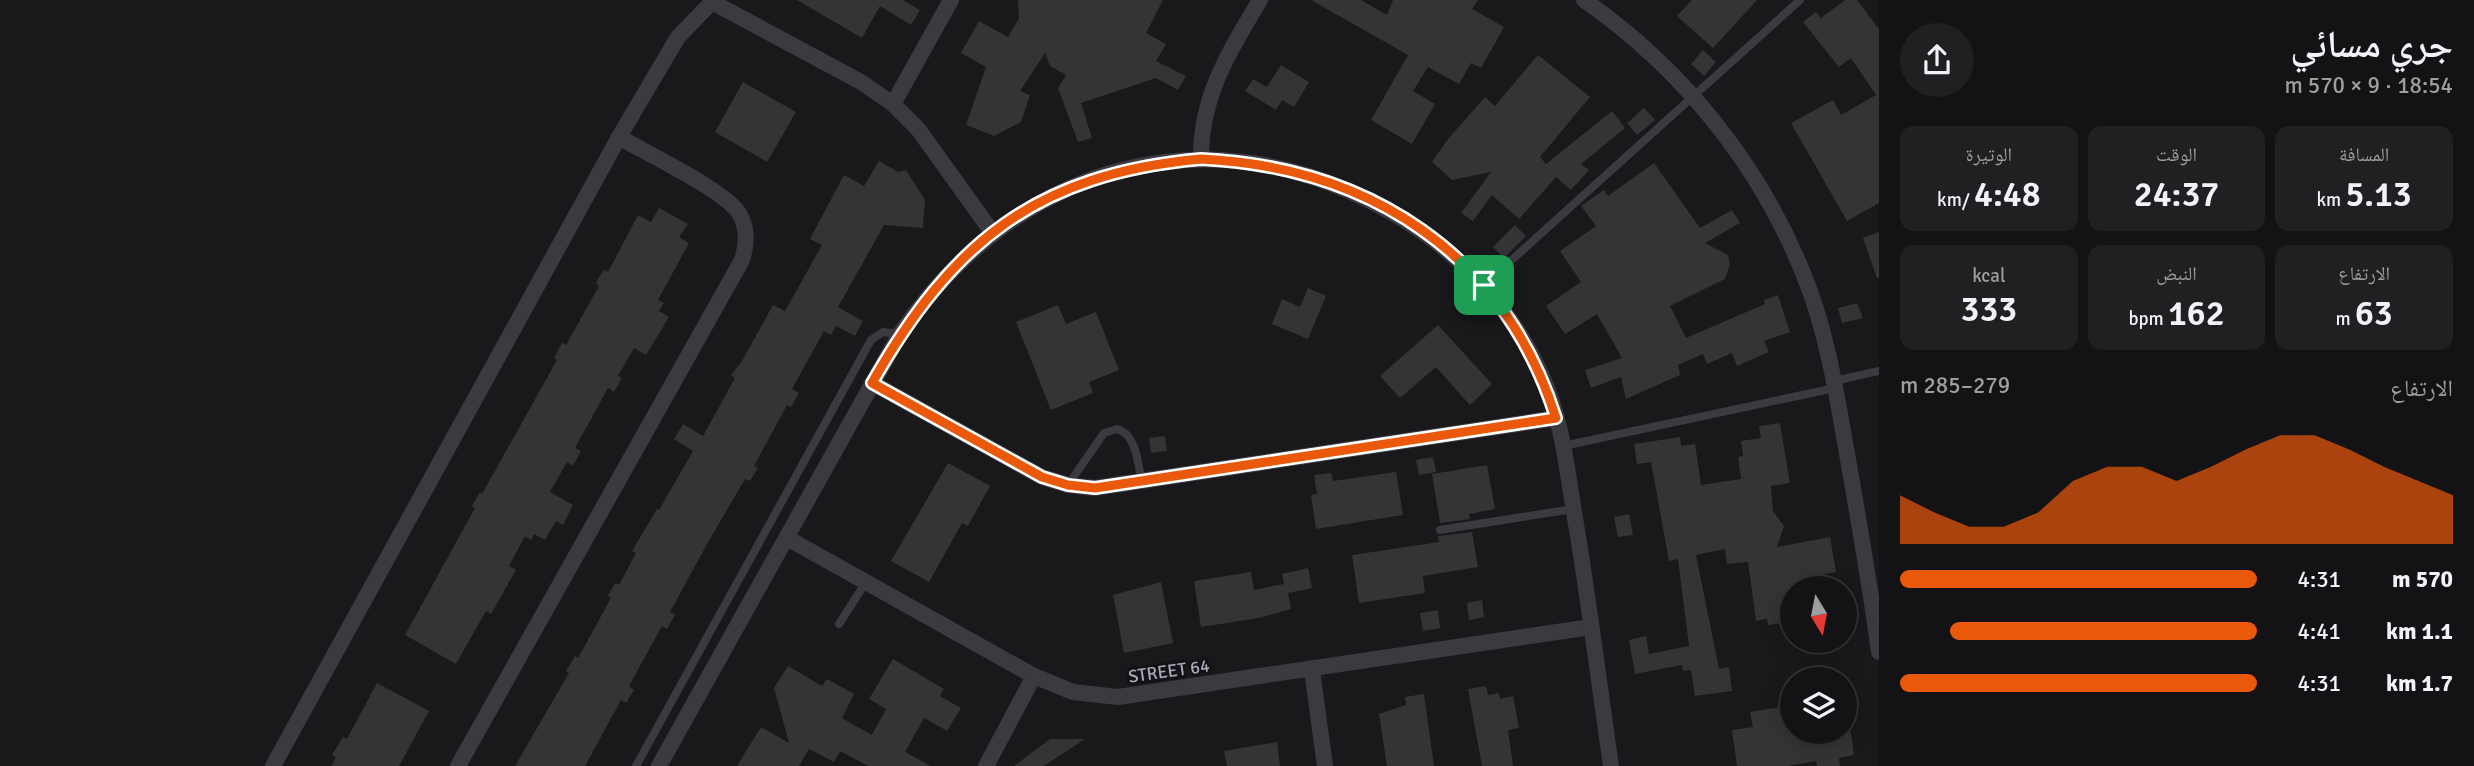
<!DOCTYPE html>
<html lang="ar">
<head>
<meta charset="utf-8">
<style>
  body { margin:0; font-family:Signika,"Noto Naskh Arabic",sans-serif; background:#202022; color:#f1f3f6; direction:rtl; height:100vh; display:flex; flex-direction:column; font-size:26px; white-space:nowrap }
  * { box-sizing:border-box; margin:0 }
  p { font-size:23px; color:#9d9ea0 }
  .icon { flex:none; width:38px; height:38px; fill:none; stroke:currentColor; stroke-width:2; stroke-linecap:round; stroke-linejoin:round }
  .map { position:relative; flex:1; overflow:hidden; direction:ltr }
  .details { display:flex; flex-direction:column; background:#131214; width:595px }
  .details>* { flex:none }
  .needle { width:46px; rotate:170deg }
  .controls { position:absolute; left:1780px; top:576px; display:grid; gap:14px }
  .controls a { display:grid; place-items:center; width:77px; height:77px; border-radius:50%; background:#131214; box-shadow:0 4px 18px #0003,0 0 0 2px #323234; font-size:35px }
  .pin { position:absolute; display:grid; place-items:center; width:60px; height:60px; color:#fff; margin:-30px; border-radius:14px; box-shadow:0 4px 10px #0006 }
  .round { display:grid; place-items:center; flex:none; width:74px; height:74px; border-radius:37px; background:#202022 }
  .overview { display:flex; align-items:center; justify-content:space-between; height:119px; padding:0 21px }
  h1 { font-size:38px; font-weight:600; line-height:52px }
  .metrics { display:grid; grid-template-columns:repeat(3,1fr); gap:10px; height:119px; padding:7px 21px }
  .metrics div { display:grid; align-content:center; border-radius:14px; background:#202022; text-align:center }
  .metrics b { font-size:35px; font-weight:600 }
  .metrics small { font-size:19px; font-weight:400 }
  .metrics p { font-size:19px }
  .chart { height:196px; padding:14px 21px }
  .chart p { display:flex; justify-content:space-between }
  .chart svg { width:100%; height:126px; margin-top:7px; fill:#ea580c; opacity:.7 }
  ul { padding:0 21px; list-style:none; font-size:23px }
  li { display:grid; grid-template-columns:112px 84px 1fr; align-items:center; height:52px }
  li i { height:18px; border-radius:9px; background:#ea580c }
  main { display:flex; flex:1; min-height:0 }
  .map>svg:first-child { display:block }
</style>
</head>
<body>
<main>
<section class="details">
<div class="overview"><div><h1>جري مسائي</h1><p>18:54 · 9 × 570 m</p></div><a class="round"><svg class="icon" aria-label="share" viewBox="0 0 24 24"><path d="M12 15V3M7 8l5-5 5 5M5 13v7h14v-7"/></svg></a></div>
<div class="metrics">
<div><p>المسافة</p><b>5.13<small> km</small></b></div>
<div><p>الوقت</p><b>24:37</b></div>
<div><p>الوتيرة</p><b>4:48<small> /km</small></b></div>
</div>
<div class="metrics">
<div><p>الارتفاع</p><b>63<small> m</small></b></div>
<div><p>النبض</p><b>162<small> bpm</small></b></div>
<div><p>kcal</p><b>333</b></div>
</div>
<div class="chart"><p><span>الارتفاع</span>279–285 m</p>
<svg viewBox="0 0 160 44" preserveAspectRatio="none"><path d="M0 44V27L10 33L20 38L30 38L40 33L50 22L60 17L70 17L80 22L90 17L100 11L110 6L120 6L130 11L140 17L150 22L160 27V44z"/></svg>
</div>
<ul>
<li><b>570 m</b>4:31<i style="width:100%"></i></li>
<li><b>1.1 km</b>4:41<i style="width:86%"></i></li>
<li><b>1.7 km</b>4:31<i style="width:100%"></i></li>
</ul>
</section>
<div class="map">
<svg width="1879" height="766" viewBox="0 0 1879 766">
  <rect width="100%" height="100%" fill="#19181a"/>
  <g fill="#343336">
    <path d="M 797,0 L 903,0 L 920,10 L 911,25 L 880,6 L 862,38 Z"/>
    <path d="M 1018,0 L 1163,0 L 1146,33 L 1166,44 L 1156,61 L 1186,76 L 1178,90 L 1156,78 L 1081,103 L 1092,138 L 1078,142 L 1058,88 L 1066,75 L 1050,66 L 1045,53 L 1020,91 L 1030,95 L 1021,122 L 994,136 L 966,125 L 986,67 L 961,53 L 979,21 L 1008,37 L 1019,18 Z"/>
    <path d="M 1311,0 L 1361,0 L 1387,15 L 1393,0 L 1478,0 L 1472,9 L 1504,27 L 1481,68 L 1471,63 L 1459,84 L 1428,67 L 1413,91 L 1435,104 L 1412,144 L 1371,120 L 1408,55 Z"/>
    <path d="M 1692,0 L 1757,0 L 1713,48 L 1677,16 Z"/>
    <path d="M 1845,0 L 1857,0 L 1879,29 L 1879,203 L 1847,221 L 1791,123 L 1833,100 L 1841,115 L 1876,95 L 1851,58 L 1839,67 L 1803,22 L 1816,12 L 1821,18 Z"/>
    <path d="M 1703,50 L 1716,62 L 1704,76 L 1691,64 Z"/>
    <path d="M 1538,55 L 1590,97 L 1540,157 L 1546,164 L 1612,111 L 1625,128 L 1581,164 L 1589,170 L 1571,190 L 1556,177 L 1519,219 L 1492,195 L 1473,221 L 1461,213 L 1491,172 L 1452,180 L 1432,162 L 1448,139 L 1485,97 L 1495,106 Z"/>
    <path d="M 1281,65 L 1309,82 L 1294,107 L 1282,100 L 1276,110 L 1245,91 L 1253,79 L 1267,87 Z"/>
    <path d="M 743,82 L 796,112 L 767,162 L 715,132 Z"/>
    <path d="M 1644,108 L 1655,120 L 1637,135 L 1627,123 Z"/>
    <path d="M 879,161 L 898,172 L 906,170 L 925,200 L 923,228 L 884,225 L 838,307 L 863,321 L 855,336 L 836,326 L 831,335 L 824,331 L 792,389 L 799,393 L 791,407 L 787,405 L 754,466 L 758,468 L 750,481 L 745,479 L 707,544 L 670,612 L 675,615 L 667,629 L 662,626 L 629,686 L 634,690 L 626,703 L 621,700 L 585,766 L 515,766 L 569,673 L 566,671 L 575,656 L 578,658 L 611,598 L 608,596 L 615,583 L 619,585 L 636,553 L 632,551 L 657,509 L 659,510 L 693,451 L 674,439 L 683,424 L 703,436 L 735,378 L 731,375 L 742,361 L 773,305 L 785,311 L 822,245 L 810,239 L 844,175 L 864,186 Z"/>
    <path d="M 1654,163 L 1700,228 L 1732,210 L 1740,223 L 1705,243 L 1728,255 L 1730,264 L 1725,279 L 1670,306 L 1686,338 L 1765,304 L 1764,300 L 1778,295 L 1790,332 L 1764,341 L 1769,352 L 1737,366 L 1732,353 L 1707,364 L 1703,354 L 1678,365 L 1680,375 L 1626,399 L 1621,377 L 1591,388 L 1585,370 L 1622,358 L 1597,314 L 1565,334 L 1546,306 L 1581,282 L 1560,251 L 1596,226 L 1581,206 L 1604,190 L 1608,196 Z"/>
    <path d="M 659,208 L 688,224 L 679,237 L 689,243 L 658,300 L 664,303 L 659,311 L 669,317 L 646,355 L 634,348 L 618,376 L 622,378 L 614,392 L 608,388 L 575,448 L 581,451 L 573,466 L 567,462 L 550,492 L 573,505 L 563,525 L 556,521 L 545,540 L 534,534 L 531,540 L 525,536 L 509,566 L 516,570 L 491,614 L 486,611 L 456,664 L 405,635 L 475,508 L 472,506 L 480,492 L 482,494 L 557,360 L 554,358 L 562,343 L 566,345 L 599,286 L 596,283 L 599,277 L 604,270 L 608,272 L 638,215 L 651,222 Z"/>
    <path d="M 1515,225 L 1526,236 L 1504,258 L 1493,247 Z"/>
    <path d="M 1879,232 L 1879,277 L 1877,278 L 1863,238 Z"/>
    <path d="M 1308,288 L 1326,296 L 1308,339 L 1272,324 L 1282,299 L 1300,307 Z"/>
    <path d="M 1857,303 L 1863,318 L 1842,323 L 1838,308 Z"/>
    <path d="M 1058,305 L 1066,324 L 1096,312 L 1119,370 L 1089,382 L 1093,393 L 1051,410 L 1016,322 Z"/>
    <path d="M 1438,325 L 1492,384 L 1470,405 L 1436,367 L 1400,398 L 1380,376 Z"/>
    <path d="M 1780,423 L 1790,483 L 1771,486 L 1773,511 L 1784,526 L 1777,547 L 1830,537 L 1836,572 L 1807,577 L 1808,588 L 1792,588 L 1792,605 L 1788,610 L 1790,622 L 1768,625 L 1767,619 L 1756,621 L 1748,562 L 1727,564 L 1725,549 L 1696,555 L 1719,669 L 1729,667 L 1732,691 L 1695,696 L 1691,670 L 1683,671 L 1682,665 L 1635,674 L 1629,640 L 1646,636 L 1649,654 L 1689,646 L 1678,559 L 1669,561 L 1651,462 L 1637,464 L 1634,444 L 1680,437 L 1681,446 L 1695,444 L 1701,485 L 1741,479 L 1738,457 L 1743,456 L 1741,441 L 1761,438 L 1759,426 Z"/>
    <path d="M 1165,436 L 1167,451 L 1151,453 L 1149,438 Z"/>
    <path d="M 1433,457 L 1436,472 L 1419,475 L 1416,460 Z"/>
    <path d="M 948,463 L 990,486 L 968,526 L 962,523 L 929,582 L 891,561 Z"/>
    <path d="M 1487,465 L 1495,509 L 1469,514 L 1470,519 L 1440,523 L 1432,474 Z"/>
    <path d="M 1396,472 L 1403,515 L 1316,529 L 1311,495 L 1317,494 L 1314,475 L 1331,473 L 1333,481 Z"/>
    <path d="M 1629,514 L 1633,535 L 1618,537 L 1614,517 Z"/>
    <path d="M 1472,532 L 1478,567 L 1423,576 L 1425,593 L 1359,603 L 1352,555 L 1439,542 L 1438,536 Z"/>
    <path d="M 1308,568 L 1312,588 L 1288,593 L 1291,609 L 1259,618 L 1201,627 L 1194,581 L 1251,572 L 1254,590 L 1284,584 L 1282,574 Z"/>
    <path d="M 1161,582 L 1173,643 L 1124,653 L 1113,595 Z"/>
    <path d="M 1482,600 L 1484,617 L 1469,620 L 1467,603 Z"/>
    <path d="M 1438,610 L 1440,628 L 1423,631 L 1420,613 Z"/>
    <path d="M 893,659 L 944,689 L 940,696 L 961,708 L 947,731 L 924,718 L 905,752 L 931,766 L 868,766 L 840,751 L 834,762 L 809,749 L 799,766 L 737,766 L 761,727 L 789,743 L 774,688 L 788,666 L 822,686 L 827,679 L 854,694 L 842,718 L 872,735 L 886,709 L 869,699 Z"/>
    <path d="M 377,683 L 429,711 L 399,766 L 331,766 L 336,757 L 332,755 L 343,737 L 347,739 Z"/>
    <path d="M 1486,686 L 1488,695 L 1499,693 L 1500,699 L 1513,696 L 1519,728 L 1508,730 L 1513,766 L 1482,766 L 1468,689 Z"/>
    <path d="M 1424,694 L 1434,766 L 1387,766 L 1379,714 L 1406,705 L 1405,697 Z"/>
    <path d="M 1792,705 L 1792,732 L 1851,732 L 1854,755 L 1839,758 L 1840,766 L 1817,766 L 1816,761 L 1787,766 L 1737,766 L 1732,730 L 1753,727 L 1750,712 Z"/>
    <path d="M 1050,739 L 1085,739 L 1044,766 L 1014,766 Z"/>
    <path d="M 1277,742 L 1280,766 L 1227,766 L 1224,751 Z"/>
  </g>
  <g fill="none" stroke-linecap="round" stroke-linejoin="round">
    <g stroke="#3c3a41" stroke-width="8">
      <path d="M 1484,285 L 1800,0"/>
      <path d="M 1834,381 L 1879,371"/>
      <path d="M 1563,446 L 1835,388"/>
      <path d="M 1068,485 L 1104,433 L 1117,429 C 1137,434 1138,466 1142,483"/>
      <path d="M 1440,530 L 1573,509"/>
      <path d="M 839,624 L 866,582"/>
      <path d="M 636,766 L 871,340 L 883,332 L 900,334"/>
    </g>
    <g stroke="#3c3a41" stroke-width="16">
      <path d="M 1584,0 C 1683,69 1761,166 1805,278 C 1827,333 1836,391 1846,448 C 1858,516 1870,584 1879,652"/>
      <path d="M 712,2 L 861,82 L 893,104 L 918,129 L 992,232"/>
      <path d="M 893,104 L 951,0"/>
      <path d="M 1201,159 C 1200,97 1229,52 1260,0"/>
      <path d="M 872,383 L 1042,477 L 1068,485 L 1095,488 L 1556,418"/>
      <path d="M 787,538 L 1034,676 L 1073,692 L 1118,697 L 1591,627"/>
      <path d="M 1312,670 L 1325,766"/>
      <path d="M 273,766 L 619,137 L 678,37 L 714,0"/>
      <path d="M 458,766 L 742,260 C 747,244 748,228 739,213 C 724,190 646,153 619,137"/>
      <path d="M 659,766 L 900,334 C 1016,165 1207,108 1389,211 C 1456,248 1509,304 1541,374 C 1562,418 1567,470 1575,518 C 1589,601 1599,683 1611,766"/>
      <path d="M 986,766 L 1034,676"/>
    </g>
  </g>
  <g fill="none" stroke-linecap="round" stroke-linejoin="round">
    <defs>
      <path id="route" d="M 1201,159 C 1369,167 1504,254 1556,418 L 1095,488 L 1068,485 L 1042,477 L 872,383 C 952,242 1036,174 1201,159 Z"/>
    </defs>
    <use href="#route" stroke="#fff" stroke-width="14"/>
    <use href="#route" stroke="#ea580c" stroke-width="9"/>
  </g>
  <g text-anchor="middle" stroke-width="6" stroke-linejoin="round" paint-order="stroke">
    <g font-size="18" fill="#a9a9bb" stroke="#131315">
      <text transform="translate(1169 671) rotate(-8)" y="6">STREET 64</text>
    </g>
  </g>
</svg>
<div class="controls">
<a><svg class="needle" viewBox="-14 -14 28 28"><path d="M0-13l5 13h-10z" fill="#e53935"/><path d="M0 13l5-13h-10z" fill="#9d9ea0"/></svg></a>
<a><svg class="icon" aria-label="layers" viewBox="0 0 24 24"><path d="M12 4l9 5-9 5-9-5zM3 14l9 5 9-5"/></svg></a>
</div>
<div class="pin" style="left:1484px;top:285px;background:#1e9e55"><svg class="icon" aria-label="arrive" viewBox="0 0 24 24"><path d="M6 21V4h12l-3 4 3 4H6"/></svg></div>
</div>
</main>
</body>
</html>
